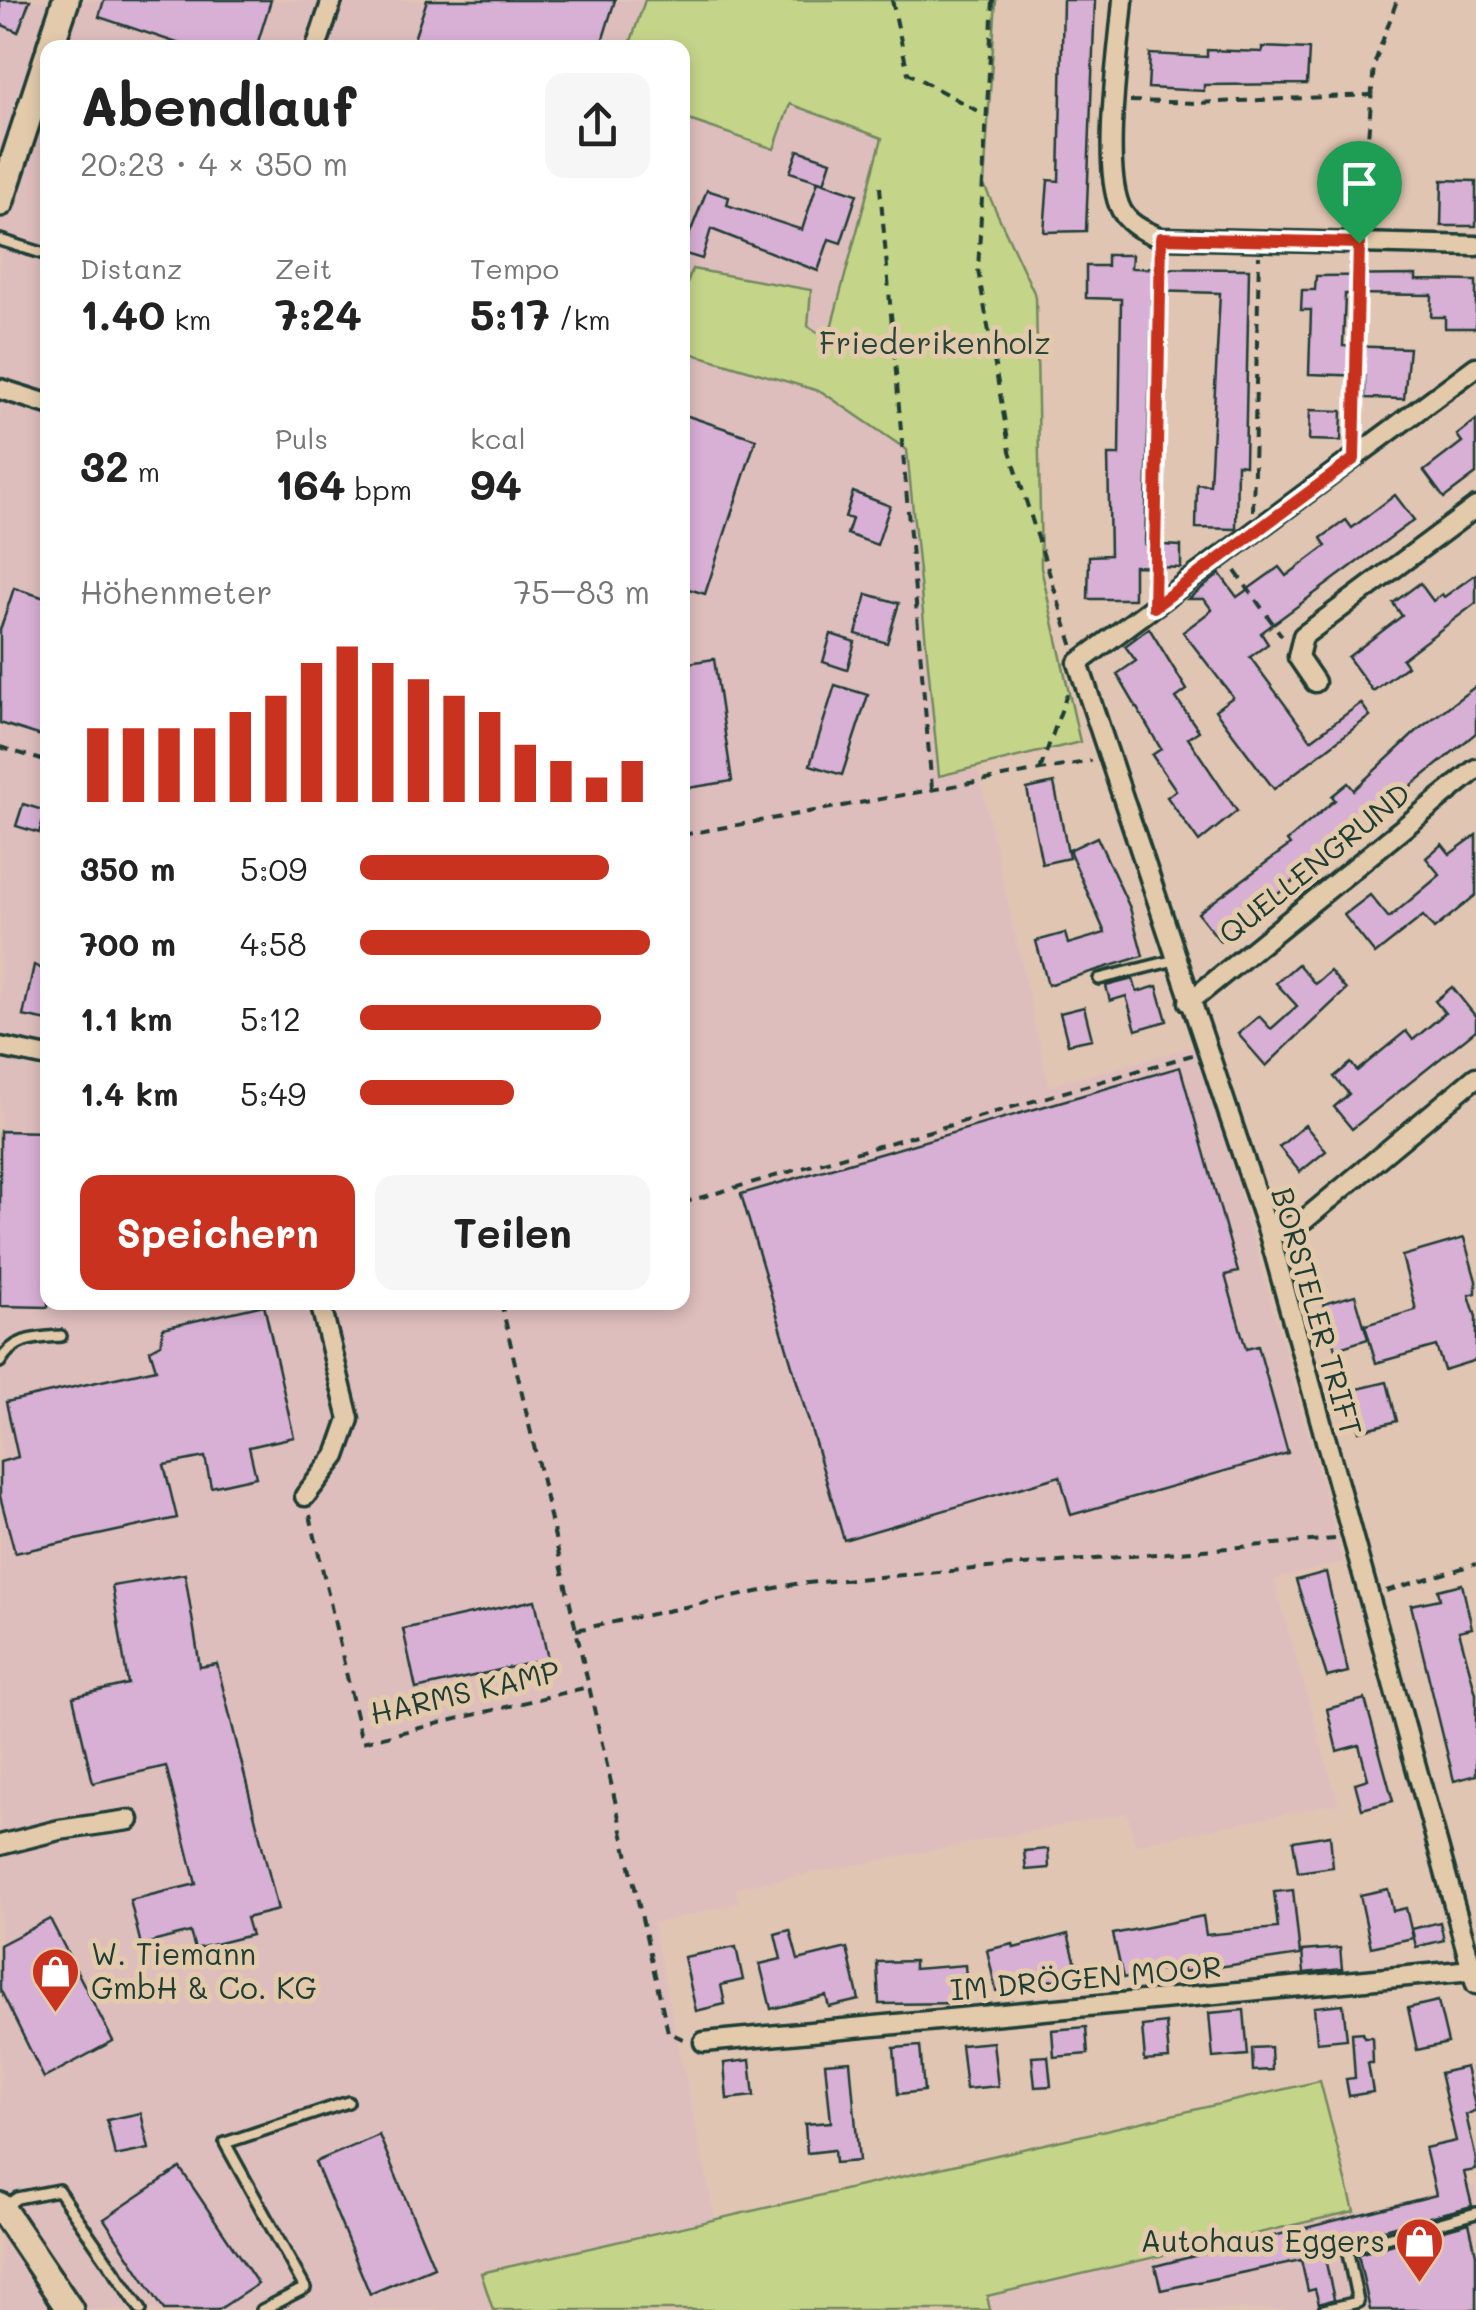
<!DOCTYPE html>
<html lang="de">
<head>
<meta charset="utf-8">
<style>
  body { margin:0; font-family:Mali,sans-serif; background:#f6f6f6; color:#222; height:100vh; display:flex; flex-direction:column; font-size:38px; white-space:nowrap }
  * { box-sizing:border-box; margin:0 }
  p { font-size:32px; color:#767676 }
  .icon { flex:none; width:55px; height:55px; fill:none; stroke:currentColor; stroke-width:2; stroke-linecap:round; stroke-linejoin:round }
  .map { position:relative; flex:1; overflow:hidden }
  .details { position:absolute; left:40px; top:40px; width:650px; height:1270px; display:flex; flex-direction:column; background:#fff; border-radius:20px; box-shadow:0 5px 15px #0003 }
  .details>* { flex:none }
  .pin { position:absolute; display:grid; place-items:center; width:85px; height:85px; color:#fff; margin:-102px -42px; border-radius:50% 50% 50% 0; rotate:-45deg; box-shadow:0 0 10px #0007 }
  .pin .icon { rotate:45deg }
  .round { display:grid; place-items:center; flex:none; width:105px; height:105px; border-radius:20px; background:#f6f6f6 }
  .headline { display:flex; align-items:center; justify-content:space-between; height:170px; padding:0 40px }
  h1 { font-size:55px; font-weight:700; line-height:75px }
  .stats { display:grid; grid-template-columns:repeat(3,1fr); gap:15px; height:170px; padding:10px 40px }
  .stats div { display:grid; align-content:center }
  .stats b { font-size:42px; font-weight:700 }
  .stats small { font-size:28px; font-weight:400 }
  .stats p { font-size:28px }
  .chart { height:280px; padding:20px 40px }
  .chart p { display:flex; justify-content:space-between }
  .chart svg { width:100%; height:180px; margin-top:10px; stroke:#c8321e; stroke-width:6 }
  .cta { display:flex; gap:20px; margin-top:auto; padding:20px 40px }
  .cta a { flex:1; height:115px; border-radius:20px; background:#c8321e; color:#fff; font-size:40px; font-weight:700; line-height:115px; text-align:center }
  .cta a+a { background:#f6f6f6; color:#222 }
  ul { padding:0 40px; list-style:none; font-size:32px }
  li { display:grid; grid-template-columns:160px 120px 1fr; align-items:center; height:75px }
  li i { height:25px; border-radius:12px; background:#c8321e }
  .map>svg:first-child { display:block }
</style>
</head>
<body>
<div class="map">
<svg width="1476" height="2310" viewBox="0 0 1476 2310">
  <rect width="100%" height="100%" fill="#e1c5b3"/>
  <filter id="ink" filterUnits="userSpaceOnUse"><feTurbulence type="fractalNoise" baseFrequency=".01" numOctaves="2"/><feDisplacementMap in="SourceGraphic" scale="20" xChannelSelector="R" yChannelSelector="G"/><feConvolveMatrix kernelMatrix="1 2 1 2 8 2 1 2 1" color-interpolation-filters="sRGB"/></filter>
  <g filter="url(#ink)">
    <g fill="#debebd">
      <path d="M 0,0 L 645,0 L 629,47 L 48,48 L 48,1302 L 682,1302 L 683,351 L 822,392 L 907,450 L 939,776 L 978,769 L 1049,1086 L 1199,1045 L 1344,1562 L 1274,1580 L 1338,1803 L 1135,1845 L 1127,1813 L 736,1888 L 739,1903 L 653,1924 L 715,2218 L 482,2273 L 493,2310 L 0,2310 Z"/>
      <path d="M 790,104 L 882,138 L 828,340 L 807,327 L 811,291 L 692,269 L 683,296 L 683,118 L 774,149 Z"/>
      <path d="M 1476,2185 L 1476,2310 L 990,2310 L 987,2298 Z"/>
    </g>
    <g fill="#c4d58a" stroke="#72895f" stroke-width="2.5">
      <path d="M 645,0 L 996,0 L 984,185 L 1036,297 L 1041,568 L 1080,742 L 939,776 L 907,450 L 822,392 L 683,351 L 683,296 L 692,269 L 811,290 L 808,326 L 828,339 L 882,138 L 790,104 L 774,149 L 683,118 L 682,48 L 629,47 Z"/>
      <path d="M 1320,2081 L 1354,2211 L 987,2296 L 990,2310 L 493,2310 L 481,2273 Z"/>
    </g>
    <g fill="#d8afd5" stroke="#1f3d34" stroke-width="2.5">
      <path d="M 0,0 L 30,0 L 18,32 L 0,24 Z"/>
      <path d="M 104,0 L 271,0 L 256,48 L 192,48 L 99,17 Z"/>
      <path d="M 427,0 L 615,0 L 600,48 L 411,48 Z"/>
      <path d="M 1063,0 L 1095,0 L 1086,231 L 1044,232 L 1048,180 L 1059,181 Z"/>
      <path d="M 1262,47 L 1309,49 L 1307,84 L 1204,85 L 1204,91 L 1148,88 L 1150,54 L 1207,57 L 1207,50 L 1262,52 Z"/>
      <path d="M 798,150 L 831,161 L 824,183 L 790,172 Z"/>
      <path d="M 1442,180 L 1476,181 L 1476,226 L 1441,226 Z"/>
      <path d="M 818,181 L 857,194 L 841,243 L 829,239 L 818,271 L 711,229 L 702,259 L 682,253 L 707,190 L 729,197 L 727,205 L 802,230 Z"/>
      <path d="M 1107,255 L 1132,255 L 1131,268 L 1249,269 L 1245,465 L 1237,464 L 1236,529 L 1196,528 L 1197,484 L 1210,485 L 1220,293 L 1152,291 L 1145,544 L 1181,546 L 1181,568 L 1134,566 L 1134,599 L 1088,599 L 1089,556 L 1110,555 L 1108,455 L 1119,455 L 1121,299 L 1086,298 L 1086,266 L 1107,266 Z"/>
      <path d="M 1416,275 L 1416,280 L 1476,281 L 1476,328 L 1445,328 L 1445,317 L 1431,317 L 1432,295 L 1345,294 L 1343,346 L 1409,348 L 1404,399 L 1365,398 L 1365,376 L 1309,374 L 1311,310 L 1301,310 L 1302,290 L 1315,290 L 1316,276 Z"/>
      <path d="M 1310,410 L 1342,411 L 1341,441 L 1309,440 Z"/>
      <path d="M 682,414 L 756,439 L 705,594 L 682,587 Z"/>
      <path d="M 1476,420 L 1476,474 L 1444,498 L 1424,471 L 1462,442 L 1457,435 Z"/>
      <path d="M 853,492 L 890,506 L 877,545 L 847,534 L 852,519 L 845,517 Z"/>
      <path d="M 1395,495 L 1414,520 L 1261,633 L 1268,644 L 1250,657 L 1311,740 L 1361,703 L 1370,716 L 1274,789 L 1215,710 L 1233,697 L 1183,632 L 1212,610 L 1204,599 L 1188,599 L 1220,574 L 1237,597 L 1279,567 L 1286,576 L 1326,546 L 1321,538 L 1346,520 L 1352,528 Z"/>
      <path d="M 1476,574 L 1476,603 L 1402,659 L 1407,666 L 1373,691 L 1348,657 L 1402,616 L 1393,603 L 1420,583 L 1433,601 L 1442,594 L 1444,597 Z"/>
      <path d="M 14,588 L 48,599 L 48,738 L 0,723 L 0,630 Z"/>
      <path d="M 867,594 L 899,603 L 887,643 L 856,634 Z"/>
      <path d="M 1149,628 L 1187,690 L 1176,698 L 1199,731 L 1188,738 L 1237,811 L 1199,842 L 1167,797 L 1176,790 L 1152,755 L 1161,749 L 1117,674 L 1136,661 L 1125,646 Z"/>
      <path d="M 831,634 L 855,642 L 847,670 L 823,662 Z"/>
      <path d="M 714,659 L 732,781 L 682,789 L 682,664 Z"/>
      <path d="M 835,685 L 868,695 L 842,775 L 810,765 Z"/>
      <path d="M 1476,686 L 1476,733 L 1220,941 L 1198,913 L 1290,845 L 1287,841 L 1335,800 L 1332,796 L 1348,783 L 1354,790 L 1419,729 Z"/>
      <path d="M 1054,783 L 1069,858 L 1042,864 L 1027,789 Z"/>
      <path d="M 23,804 L 46,811 L 39,833 L 16,826 Z"/>
      <path d="M 1476,835 L 1476,895 L 1434,929 L 1423,916 L 1375,954 L 1344,915 L 1370,895 L 1389,918 L 1440,875 L 1426,858 L 1442,844 L 1450,854 Z"/>
      <path d="M 1097,837 L 1130,908 L 1143,956 L 1048,985 L 1036,941 L 1065,933 L 1068,944 L 1105,933 L 1069,850 Z"/>
      <path d="M 1298,964 L 1315,984 L 1330,971 L 1346,990 L 1266,1066 L 1238,1034 L 1259,1016 L 1271,1029 L 1297,1006 L 1276,983 Z"/>
      <path d="M 34,965 L 48,972 L 48,1021 L 23,1016 Z"/>
      <path d="M 1133,979 L 1137,992 L 1157,986 L 1167,1021 L 1136,1030 L 1126,996 L 1110,1001 L 1106,986 Z"/>
      <path d="M 1452,987 L 1476,1017 L 1476,1030 L 1352,1129 L 1334,1107 L 1349,1094 L 1334,1077 L 1351,1063 L 1357,1071 L 1406,1031 L 1413,1040 L 1445,1013 L 1435,1001 Z"/>
      <path d="M 1084,1007 L 1092,1039 L 1068,1044 L 1060,1013 Z"/>
      <path d="M 1180,1067 L 1238,1272 L 1225,1275 L 1246,1349 L 1258,1346 L 1288,1453 L 1071,1515 L 1060,1476 L 844,1540 L 741,1194 Z"/>
      <path d="M 1305,1125 L 1326,1151 L 1300,1172 L 1279,1147 Z"/>
      <path d="M 0,1131 L 48,1132 L 48,1307 L 0,1306 Z"/>
      <path d="M 1464,1238 L 1476,1281 L 1476,1293 L 1469,1295 L 1476,1317 L 1476,1360 L 1444,1370 L 1436,1346 L 1376,1363 L 1365,1325 L 1416,1310 L 1402,1256 Z"/>
      <path d="M 1355,1295 L 1368,1339 L 1336,1349 L 1323,1304 Z"/>
      <path d="M 264,1305 L 294,1437 L 249,1447 L 256,1477 L 211,1487 L 205,1457 L 164,1465 L 177,1518 L 15,1553 L 0,1496 L 0,1462 L 18,1457 L 6,1402 L 156,1369 L 150,1350 L 161,1344 L 163,1328 Z"/>
      <path d="M 1387,1382 L 1397,1421 L 1359,1431 L 1349,1391 Z"/>
      <path d="M 1326,1572 L 1348,1672 L 1327,1677 L 1296,1580 Z"/>
      <path d="M 185,1574 L 200,1667 L 217,1664 L 278,1910 L 246,1918 L 251,1935 L 195,1949 L 190,1932 L 141,1945 L 130,1900 L 196,1884 L 166,1766 L 93,1783 L 73,1697 L 128,1684 L 112,1586 Z"/>
      <path d="M 1462,1584 L 1472,1628 L 1459,1631 L 1476,1694 L 1476,1775 L 1454,1781 L 1411,1605 L 1440,1599 L 1438,1590 Z"/>
      <path d="M 535,1600 L 548,1659 L 416,1689 L 403,1629 Z"/>
      <path d="M 1365,1699 L 1393,1801 L 1362,1809 L 1355,1783 L 1368,1779 L 1359,1745 L 1337,1751 L 1327,1709 Z"/>
      <path d="M 1330,1835 L 1333,1867 L 1298,1872 L 1293,1841 Z"/>
      <path d="M 1048,1849 L 1049,1868 L 1026,1870 L 1024,1851 Z"/>
      <path d="M 1388,1889 L 1393,1911 L 1406,1908 L 1413,1938 L 1371,1947 L 1360,1895 Z"/>
      <path d="M 1293,1890 L 1300,1955 L 1183,1972 L 1182,1965 L 1123,1978 L 1113,1934 L 1203,1916 L 1206,1935 L 1278,1928 L 1274,1892 Z"/>
      <path d="M 50,1919 L 113,2041 L 44,2078 L 0,1989 L 0,1945 Z"/>
      <path d="M 1440,1922 L 1444,1940 L 1416,1947 L 1412,1929 Z"/>
      <path d="M 790,1930 L 798,1960 L 847,1948 L 859,2000 L 829,2007 L 826,1996 L 771,2009 L 760,1964 L 781,1959 L 775,1934 Z"/>
      <path d="M 1068,1934 L 1079,1975 L 996,1991 L 987,1950 L 1013,1944 L 1014,1948 Z"/>
      <path d="M 736,1947 L 743,1980 L 721,1985 L 725,2004 L 696,2011 L 684,1957 Z"/>
      <path d="M 1340,1948 L 1342,1969 L 1304,1973 L 1302,1951 Z"/>
      <path d="M 914,1961 L 914,1969 L 965,1965 L 968,2003 L 879,2004 L 877,1962 Z"/>
      <path d="M 1438,2001 L 1448,2043 L 1417,2050 L 1408,2008 Z"/>
      <path d="M 1343,2004 L 1347,2039 L 1317,2042 L 1314,2007 Z"/>
      <path d="M 1244,2010 L 1248,2055 L 1213,2058 L 1209,2013 Z"/>
      <path d="M 1166,2023 L 1169,2059 L 1145,2061 L 1142,2026 Z"/>
      <path d="M 1086,2027 L 1088,2054 L 1054,2057 L 1052,2030 Z"/>
      <path d="M 1363,2032 L 1364,2037 L 1372,2037 L 1373,2063 L 1368,2063 L 1373,2092 L 1349,2096 L 1346,2079 L 1355,2078 L 1352,2033 Z"/>
      <path d="M 993,2042 L 998,2086 L 966,2089 L 961,2045 Z"/>
      <path d="M 920,2046 L 924,2091 L 898,2094 L 894,2048 Z"/>
      <path d="M 1271,2047 L 1272,2070 L 1253,2071 L 1252,2048 Z"/>
      <path d="M 1048,2056 L 1051,2086 L 1035,2087 L 1032,2057 Z"/>
      <path d="M 750,2060 L 754,2096 L 727,2099 L 724,2063 Z"/>
      <path d="M 850,2061 L 859,2161 L 835,2163 L 834,2150 L 807,2153 L 805,2124 L 831,2122 L 825,2063 Z"/>
      <path d="M 1466,2067 L 1476,2110 L 1466,2115 L 1476,2159 L 1476,2170 L 1464,2172 L 1472,2206 L 1322,2245 L 1334,2299 L 1319,2304 L 1315,2289 L 1308,2291 L 1301,2260 L 1161,2290 L 1155,2266 L 1436,2195 L 1425,2148 L 1456,2141 L 1440,2073 Z"/>
      <path d="M 141,2113 L 149,2149 L 115,2156 L 107,2120 Z"/>
      <path d="M 379,2135 L 434,2267 L 370,2294 L 315,2162 Z"/>
      <path d="M 180,2168 L 258,2284 L 218,2310 L 164,2310 L 104,2219 Z"/>
      <path d="M 1469,2223 L 1476,2254 L 1476,2310 L 1370,2310 L 1358,2254 Z"/>
    </g>
    <g fill="none" stroke-linecap="round" stroke-linejoin="round">
      <defs>
        <g id="lane">
          <path d="M 0,240 L 48,255"/>
          <path d="M 1099,979 L 1175,960"/>
          <path d="M 0,1362 C 14,1338 34,1338 61,1336"/>
          <path d="M 4,2207 L 17,2198 L 58,2190 L 141,2310"/>
          <path d="M 262,2310 L 305,2288 L 225,2143 L 348,2102"/>
          <path d="M 1324,2310 L 1358,2302 L 1347,2249 L 1476,2213"/>
        </g>
        <g id="street">
          <path d="M 1123,0 C 1119,51 1102,159 1119,205 C 1126,224 1144,231 1161,238 L 1476,246"/>
          <path d="M 316,48 L 332,0"/>
          <path d="M 1476,367 L 1078,663 L 1269,1234 L 1476,1984"/>
          <path d="M 0,389 L 48,404"/>
          <path d="M 1315,682 L 1298,657 L 1303,636 L 1476,507"/>
          <path d="M 1189,1002 L 1476,769"/>
          <path d="M 0,1047 L 48,1057"/>
          <path d="M 1269,1234 L 1302,1222 L 1476,1077"/>
          <path d="M 305,1496 L 336,1456 L 349,1419 L 320,1302"/>
          <path d="M 0,1845 L 59,1830 L 129,1820"/>
          <path d="M 704,2042 L 1472,1970"/>
        </g>
        <g id="secondary">
          <path d="M 50,48 L 66,0"/>
          <path d="M 0,203 L 48,56"/>
          <path d="M 0,2206 L 70,2310"/>
        </g>
      </defs>
      <use href="#lane" stroke="#1f3d34" stroke-width="16"/>
      <use href="#street" stroke="#1f3d34" stroke-width="25"/>
      <use href="#secondary" stroke="#1f3d34" stroke-width="32"/>
      <g stroke="#1f3d34" stroke-width="4" stroke-dasharray="10 8" stroke-linecap="butt">
        <path d="M 892,0 L 908,73 L 983,114"/>
        <path d="M 993,0 L 978,270 L 1010,451 L 1073,647"/>
        <path d="M 1130,101 L 1197,103 L 1370,95"/>
        <path d="M 880,187 L 932,789"/>
        <path d="M 1361,224 L 1374,65 L 1397,0"/>
        <path d="M 1354,434 L 1359,259"/>
        <path d="M 1253,511 L 1259,256"/>
        <path d="M 1235,571 L 1282,636"/>
        <path d="M 1154,583 L 1160,258"/>
        <path d="M 0,747 L 48,762"/>
        <path d="M 1040,770 L 1067,694"/>
        <path d="M 682,835 L 1091,761"/>
        <path d="M 682,1203 L 1192,1055"/>
        <path d="M 501,1302 L 668,2032 L 687,2041"/>
        <path d="M 310,1515 L 362,1742 L 588,1687"/>
        <path d="M 1386,1591 L 1476,1564"/>
        <path d="M 576,1630 L 795,1584 L 1335,1539"/>
      </g>
      <use href="#lane" stroke="#e3caab" stroke-width="9"/>
      <use href="#street" stroke="#e3caab" stroke-width="18"/>
      <use href="#secondary" stroke="#e3caab" stroke-width="25"/>
    </g>
  </g>
  <g fill="none" stroke-linecap="round" stroke-linejoin="round" filter="url(#ink)">
    <defs>
      <path id="route" d="M 1161,238 L 1359,243 L 1354,459 L 1154,607 Z"/>
    </defs>
    <use href="#route" stroke="#fff" stroke-width="20"/>
    <use href="#route" stroke="#c8321e" stroke-width="12"/>
  </g>
  <defs>
    <symbol id="shop-pin" viewBox="-11 -11 22 30"><path d="M0 17L-7.5 6A9.5 9.5 0 1 1 7.5 6Z" fill="#c8321e" stroke="#e3caab"/><path d="M-5-2.5h2.3a2.7 3.5 0 0 1 5.4 0H5L5.5 6h-11ZM-1.5-2.5h3a1.5 2.3 0 0 0-3 0Z" fill="#fff"/></symbol>
  </defs>
  <g fill-rule="evenodd">
    <use href="#shop-pin" x="28" y="1944" width="55" height="75"/>
    <use href="#shop-pin" x="1392" y="2214" width="55" height="75"/>
  </g>
  <g text-anchor="middle" stroke-width="10" stroke-linejoin="round" paint-order="stroke">
    <g font-size="30" fill="#274538" stroke="#e3caab">
      <text x="935" y="354">Friederikenholz</text>
    </g>
    <g font-size="30" fill="#1f3d34" stroke="#e3caab">
      <text transform="translate(1315 864) rotate(-39)" y="10">QUELLENGRUND</text>
      <text transform="translate(1316 1312) rotate(74)" y="10">BORSTELER TRIFT</text>
      <text transform="translate(465 1693) rotate(-13)" y="10">HARMS KAMP</text>
      <text transform="translate(1086 1979) rotate(-5)" y="10">IM DRÖGEN MOOR</text>
    </g>
    <g font-size="30" fill="#1f3d34" stroke="#e3caab" text-anchor="start">
      <text x="91" y="1965">W. Tiemann<tspan x="91" dy="34">GmbH &amp; Co. KG</tspan></text>
      <text x="1385" y="2252" text-anchor="end">Autohaus Eggers</text>
    </g>
  </g>
</svg>
<div class="pin" style="left:1359px;top:243px;background:#1e9e55"><svg class="icon" aria-label="arrive" viewBox="0 0 24 24"><path d="M6 21V4h12l-3 4 3 4H6"/></svg></div>
<section class="details">
<div class="headline"><div><h1>Abendlauf</h1><p>20:23 · 4 × 350 m</p></div><a class="round"><svg class="icon" aria-label="share" viewBox="0 0 24 24"><path d="M12 15V3M7 8l5-5 5 5M5 13v7h14v-7"/></svg></a></div>
<div class="stats">
<div><p>Distanz</p><b>1.40<small> km</small></b></div>
<div><p>Zeit</p><b>7:24</b></div>
<div><p>Tempo</p><b>5:17<small> /km</small></b></div>
</div>
<div class="stats">
<div><b>32<small> m</small></b></div>
<div><p>Puls</p><b>164<small> bpm</small></b></div>
<div><p>kcal</p><b>94</b></div>
</div>
<div class="chart"><p><span>Höhenmeter</span>75–83 m</p>
<svg viewBox="0 0 160 44" preserveAspectRatio="none"><path d="M5 44V26M15 44V26M25 44V26M35 44V26M45 44V22M55 44V18M65 44V10M75 44V6M85 44V10M95 44V14M105 44V18M115 44V22M125 44V30M135 44V34M145 44V38M155 44V34"/></svg>
</div>
<ul>
<li><b>350 m</b>5:09<i style="width:86%"></i></li>
<li><b>700 m</b>4:58<i style="width:100%"></i></li>
<li><b>1.1 km</b>5:12<i style="width:83%"></i></li>
<li><b>1.4 km</b>5:49<i style="width:53%"></i></li>
</ul>
<div class="cta"><a>Speichern</a><a>Teilen</a></div>
</section>
</div>
</body>
</html>
